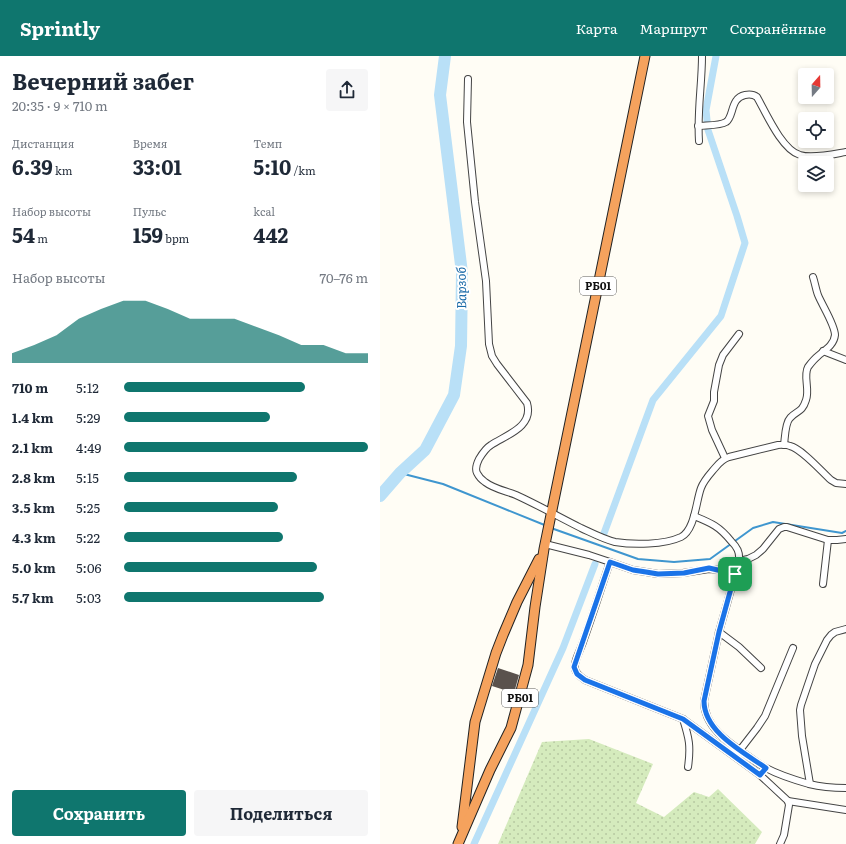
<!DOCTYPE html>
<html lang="ru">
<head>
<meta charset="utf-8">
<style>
  body { margin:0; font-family:Literata,serif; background:#f6f6f7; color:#1f2937; height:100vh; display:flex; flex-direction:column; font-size:15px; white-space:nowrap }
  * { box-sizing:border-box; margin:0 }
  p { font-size:13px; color:#747a83 }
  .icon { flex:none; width:22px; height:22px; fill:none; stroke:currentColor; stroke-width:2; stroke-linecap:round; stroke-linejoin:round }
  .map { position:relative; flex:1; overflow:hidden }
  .details { display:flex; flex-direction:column; background:#fff; width:380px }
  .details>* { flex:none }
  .needle { width:26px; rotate:20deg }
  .buttons { position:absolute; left:418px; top:12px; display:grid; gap:8px }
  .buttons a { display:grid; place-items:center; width:36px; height:36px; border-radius:4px; background:#fff; box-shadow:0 2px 6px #0003; font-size:20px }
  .pin { position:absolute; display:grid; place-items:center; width:34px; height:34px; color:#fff; margin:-17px; border-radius:8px; box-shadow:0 2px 6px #0006 }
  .round { display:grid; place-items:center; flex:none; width:42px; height:42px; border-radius:4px; background:#f6f6f7 }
  .summary { display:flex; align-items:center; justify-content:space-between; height:68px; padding:0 12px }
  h1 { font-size:22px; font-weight:700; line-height:30px }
  .stats { display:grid; grid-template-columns:repeat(3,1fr); gap:6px; height:68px; padding:4px 12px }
  .stats div { display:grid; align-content:center }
  .stats b { font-size:20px; font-weight:700 }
  .stats small { font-size:11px; font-weight:400 }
  .stats p { font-size:11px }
  .chart { height:112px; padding:8px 12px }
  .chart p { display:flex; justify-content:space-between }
  .chart svg { width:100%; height:72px; margin-top:4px; fill:#0f766e; opacity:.7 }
  .action { display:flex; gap:8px; margin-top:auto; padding:8px 12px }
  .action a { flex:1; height:46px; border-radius:4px; background:#0f766e; color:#fff; font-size:16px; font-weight:700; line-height:46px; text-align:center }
  .action a+a { background:#f6f6f7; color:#1f2937 }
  ul { padding:0 12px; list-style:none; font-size:13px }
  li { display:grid; grid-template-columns:64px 48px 1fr; align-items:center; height:30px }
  li i { height:10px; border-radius:5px; background:#0f766e }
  header { display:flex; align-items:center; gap:24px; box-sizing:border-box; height:56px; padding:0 20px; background:#0f766e; color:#fff }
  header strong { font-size:19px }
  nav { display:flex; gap:22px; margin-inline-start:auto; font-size:14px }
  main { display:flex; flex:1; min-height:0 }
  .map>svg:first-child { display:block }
</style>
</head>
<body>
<header>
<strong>Sprintly</strong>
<nav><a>Карта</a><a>Маршрут</a><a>Сохранённые</a></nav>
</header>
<main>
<section class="details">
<div class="summary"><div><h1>Вечерний забег</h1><p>20:35 · 9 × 710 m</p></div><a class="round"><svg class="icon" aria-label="share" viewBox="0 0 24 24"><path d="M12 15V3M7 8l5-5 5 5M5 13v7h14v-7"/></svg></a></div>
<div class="stats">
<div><p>Дистанция</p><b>6.39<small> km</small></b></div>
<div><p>Время</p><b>33:01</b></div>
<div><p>Темп</p><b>5:10<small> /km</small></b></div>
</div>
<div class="stats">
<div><p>Набор высоты</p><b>54<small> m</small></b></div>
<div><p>Пульс</p><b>159<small> bpm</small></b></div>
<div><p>kcal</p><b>442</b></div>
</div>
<div class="chart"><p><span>Набор высоты</span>70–76 m</p>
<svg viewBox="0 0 160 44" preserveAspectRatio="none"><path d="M0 44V38L10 33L20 27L30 17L40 11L50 6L60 6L70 11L80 17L90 17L100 17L110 22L120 27L130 33L140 33L150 38L160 38V44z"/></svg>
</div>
<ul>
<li><b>710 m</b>5:12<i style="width:74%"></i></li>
<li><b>1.4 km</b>5:29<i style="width:60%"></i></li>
<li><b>2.1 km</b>4:49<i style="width:100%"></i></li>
<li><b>2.8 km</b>5:15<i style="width:71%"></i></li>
<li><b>3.5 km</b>5:25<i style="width:63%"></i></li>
<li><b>4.3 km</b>5:22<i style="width:65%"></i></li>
<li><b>5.0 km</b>5:06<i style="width:79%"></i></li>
<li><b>5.7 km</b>5:03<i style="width:82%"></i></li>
</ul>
<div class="action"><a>Сохранить</a><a>Поделиться</a></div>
</section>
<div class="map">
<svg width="466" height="788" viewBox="0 0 466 788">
  <defs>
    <pattern id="grass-dots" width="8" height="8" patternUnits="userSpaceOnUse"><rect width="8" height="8" fill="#d5ebbd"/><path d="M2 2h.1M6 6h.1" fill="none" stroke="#b6c8a1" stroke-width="1.8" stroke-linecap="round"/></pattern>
  </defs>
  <rect width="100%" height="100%" fill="#fffdf5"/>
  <path fill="url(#grass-dots)" d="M 209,683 L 273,708 L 256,747 L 284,761 L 314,736 L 329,741 L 338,733 L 382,776 L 375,788 L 118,788 L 162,686 Z"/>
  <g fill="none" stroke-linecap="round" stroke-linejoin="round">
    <g stroke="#3f96cf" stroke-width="2">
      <path d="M 20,417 L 63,428 L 167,470"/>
      <path d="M 171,472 L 258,503 L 294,506 L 330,503 L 373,472 L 393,466 L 462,477 L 466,475"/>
    </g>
    <g stroke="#b9e0f7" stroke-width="7">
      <path d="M 223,480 L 273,344 L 341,260 L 365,187 L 357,160 L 328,74 L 326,54 L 336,0"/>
      <path d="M 94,788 L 183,592 L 215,508"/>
    </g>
    <path stroke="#b9e0f7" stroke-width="12" d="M 0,440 L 20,417 L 45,394 L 74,339 L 81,290 L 82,217 L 60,39 L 65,0"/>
  </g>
  <path fill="#5a524d" d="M 118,612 L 139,619 L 134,637 L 112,630 Z"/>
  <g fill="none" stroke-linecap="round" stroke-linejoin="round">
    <defs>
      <g id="minor">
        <path d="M 88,23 L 87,66 L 95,146 L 106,225 L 109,288 L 112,300 L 117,308 L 147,347 C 154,371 126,379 111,389 C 106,392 102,398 99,403 C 97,407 95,413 97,417 C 99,421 102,424 105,426 C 114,433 126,435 136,439 C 158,449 179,461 201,472 C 212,477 223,483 235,486 C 253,489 284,489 301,481 C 315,474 316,445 321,432 C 324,424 330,418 335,412 C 339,407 343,403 349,401 L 398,389 C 402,389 406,388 410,390 C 422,393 441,415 451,424 L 456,427 L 466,428"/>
        <path d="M 318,70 C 325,69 340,70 346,66 C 354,61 350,42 365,39 C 370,38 373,38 377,41 C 386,57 402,94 420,99 C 432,103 454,98 466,96"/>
        <path d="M 319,85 C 317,56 322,28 322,0"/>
        <path d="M 443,295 L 466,304"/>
        <path d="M 404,389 C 405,382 405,367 410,362 C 417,354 422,357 426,344 C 430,333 423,320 428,311 C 431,307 434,303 438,300 C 445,294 454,289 455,279 C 455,269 442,249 438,239 C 436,234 435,227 433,221"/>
        <path d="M 345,402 L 332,374 L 328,360 L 334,345 L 334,336 L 339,309 L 343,299 L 359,278"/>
        <path d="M 314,460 C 331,467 339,470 351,485 C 357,491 360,496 359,505 L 339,576 L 324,645 C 324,671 349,687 368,700 C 374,704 380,709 386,712 C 399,719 415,724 429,728 C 441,731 454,732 466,732"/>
        <path d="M 165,488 L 209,499 L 230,506 C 221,532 213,558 204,583 C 202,591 193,606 195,613 C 196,618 201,621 205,624 L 303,663 L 380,719 L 408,745 L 409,749 L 404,779 L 400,788"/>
        <path d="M 359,505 L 368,503 L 376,499 L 383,493 L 399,473 L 404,471 L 407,471 L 448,484 L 457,484 L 466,483"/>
        <path d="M 230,506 L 253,514 L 266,516 L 278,518 L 303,517 L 329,513 L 341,514 L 355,518"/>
        <path d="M 443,528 L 448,484"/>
        <path d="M 339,576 L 359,591 L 381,612"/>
        <path d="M 303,663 C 309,682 311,690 308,711"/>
        <path d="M 360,694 L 377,672 L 385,660 L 413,592"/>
        <path d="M 430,728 L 422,680 L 420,654 L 421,649 L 435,608 L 447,584 L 451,579 L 455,576 L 466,573"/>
        <path d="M 408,745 L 466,754"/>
      </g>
      <g id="highway">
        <path d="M 82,771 L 95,666 L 116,597 L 123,579 L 137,546 L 159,503"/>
        <path d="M 78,788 L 110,714 L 131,672 L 148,609 L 155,551 L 164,493 L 265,0"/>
      </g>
    </defs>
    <use href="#minor" stroke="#444" stroke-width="8"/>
    <use href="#highway" stroke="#222" stroke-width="11"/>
    <use href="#minor" stroke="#fff" stroke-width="6"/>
    <use href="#highway" stroke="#f5a25d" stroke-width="9"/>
  </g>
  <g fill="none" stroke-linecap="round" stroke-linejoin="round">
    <defs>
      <path id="route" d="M 230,506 L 253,514 L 266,516 L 278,518 L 304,517 L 329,512 L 355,518 L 339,576 L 324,645 C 324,676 363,696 386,712 L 380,719 L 303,663 L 205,624 L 197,618 L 194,611 Z"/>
    </defs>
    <use href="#route" stroke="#fff" stroke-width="8"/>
    <use href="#route" stroke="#1a73e8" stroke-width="5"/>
  </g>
  <g text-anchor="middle" stroke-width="4" stroke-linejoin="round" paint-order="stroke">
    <g fill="#fff" stroke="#585858" stroke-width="1">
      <rect x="200" y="221" width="36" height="18" rx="3"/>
      <rect x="122" y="633" width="36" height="18" rx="3"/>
    </g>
    <g font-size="11" font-weight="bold" fill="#111">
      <text x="218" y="234">РБ01</text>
      <text x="140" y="646">РБ01</text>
    </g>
    <g font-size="13" font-style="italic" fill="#1768a6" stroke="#fff">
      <text transform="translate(81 232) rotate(-91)" y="5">Варзоб</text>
    </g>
  </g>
</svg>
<div class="buttons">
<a><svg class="needle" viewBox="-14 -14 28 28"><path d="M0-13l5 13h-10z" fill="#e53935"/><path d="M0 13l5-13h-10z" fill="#747a83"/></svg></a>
<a><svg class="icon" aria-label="locate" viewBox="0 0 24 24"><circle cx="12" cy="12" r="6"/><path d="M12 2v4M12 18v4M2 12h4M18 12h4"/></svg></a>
<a><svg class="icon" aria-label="layers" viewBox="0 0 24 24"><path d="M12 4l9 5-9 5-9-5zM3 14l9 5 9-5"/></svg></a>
</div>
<div class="pin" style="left:355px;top:518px;background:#1e9e55"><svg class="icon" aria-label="arrive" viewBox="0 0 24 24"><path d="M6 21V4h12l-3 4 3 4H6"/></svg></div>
</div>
</main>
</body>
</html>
